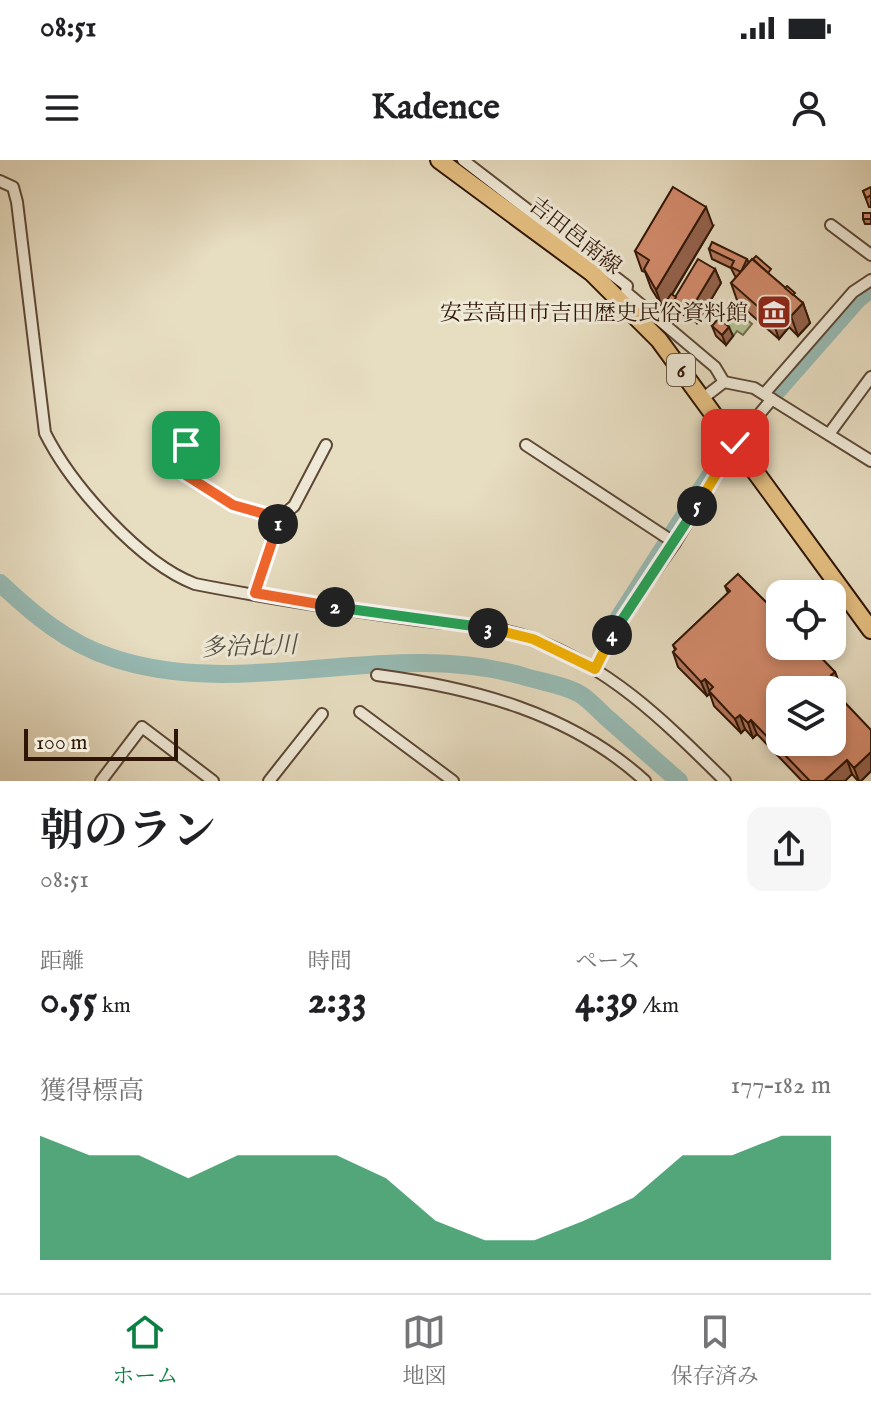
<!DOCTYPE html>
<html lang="ja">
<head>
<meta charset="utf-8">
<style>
  body { margin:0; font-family:"IM FELL English","Noto Serif JP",serif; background:#f6f6f6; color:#202124; height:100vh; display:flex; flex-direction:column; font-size:30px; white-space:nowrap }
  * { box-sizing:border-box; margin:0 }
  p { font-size:26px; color:#757577 }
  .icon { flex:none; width:44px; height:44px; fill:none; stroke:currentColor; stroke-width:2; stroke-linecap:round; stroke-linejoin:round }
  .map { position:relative; height:621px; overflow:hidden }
  .drawer { display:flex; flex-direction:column; background:#fff; flex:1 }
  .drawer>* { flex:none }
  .buttons { position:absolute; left:766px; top:420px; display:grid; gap:16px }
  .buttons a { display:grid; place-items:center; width:80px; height:80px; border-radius:16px; background:#fff; box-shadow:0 4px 12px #0003; font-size:40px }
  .scale { position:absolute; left:24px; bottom:20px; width:154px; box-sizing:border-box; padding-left:8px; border:4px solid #2f1506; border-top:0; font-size:22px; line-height:28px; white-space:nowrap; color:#2f1506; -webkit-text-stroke:6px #efe9d7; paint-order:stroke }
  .pin { position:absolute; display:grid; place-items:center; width:68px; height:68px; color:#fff; margin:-34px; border-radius:16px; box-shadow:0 4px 12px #0006 }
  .km { position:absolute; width:40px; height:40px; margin:-20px; border-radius:50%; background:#222; color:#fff; font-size:22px; line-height:40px; text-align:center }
  .round { display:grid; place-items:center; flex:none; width:84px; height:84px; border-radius:16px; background:#f6f6f6 }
  .overview { display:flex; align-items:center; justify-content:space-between; height:136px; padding:0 40px }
  h1 { font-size:44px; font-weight:700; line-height:60px }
  .metrics { display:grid; grid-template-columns:repeat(3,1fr); gap:12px; height:136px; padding:8px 40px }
  .metrics div { display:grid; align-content:center }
  .metrics b { font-size:40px; font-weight:700 }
  .metrics small { font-size:22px; font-weight:400 }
  .metrics p { font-size:22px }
  .chart { height:224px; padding:16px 40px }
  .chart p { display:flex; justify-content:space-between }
  .chart svg { width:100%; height:144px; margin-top:8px; fill:#0b8043; opacity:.7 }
  .status { display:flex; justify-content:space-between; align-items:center; height:56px; padding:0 40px; background:#fff; direction:ltr }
  .status svg { height:22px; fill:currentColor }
  header { display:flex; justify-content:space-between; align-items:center; height:104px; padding:0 40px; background:#fff; font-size:36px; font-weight:700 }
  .menu { display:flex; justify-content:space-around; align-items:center; height:112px; border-top:2px solid #e0e0e0; background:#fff; font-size:22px; color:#757577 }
  .menu a { display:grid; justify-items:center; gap:4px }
  .menu .active { color:#0b8043 }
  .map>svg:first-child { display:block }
</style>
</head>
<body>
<div class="status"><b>08:51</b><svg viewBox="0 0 49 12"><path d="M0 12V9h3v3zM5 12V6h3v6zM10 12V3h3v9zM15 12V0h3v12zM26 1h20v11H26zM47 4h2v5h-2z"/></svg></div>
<header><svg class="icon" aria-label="menu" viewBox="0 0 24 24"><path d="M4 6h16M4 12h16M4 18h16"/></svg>Kadence<svg class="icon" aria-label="person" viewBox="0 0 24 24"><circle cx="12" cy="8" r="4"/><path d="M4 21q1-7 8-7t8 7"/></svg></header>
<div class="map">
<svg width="871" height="621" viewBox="0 0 871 621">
  <rect width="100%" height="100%" fill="#e7ddc1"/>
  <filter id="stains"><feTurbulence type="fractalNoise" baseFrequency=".0025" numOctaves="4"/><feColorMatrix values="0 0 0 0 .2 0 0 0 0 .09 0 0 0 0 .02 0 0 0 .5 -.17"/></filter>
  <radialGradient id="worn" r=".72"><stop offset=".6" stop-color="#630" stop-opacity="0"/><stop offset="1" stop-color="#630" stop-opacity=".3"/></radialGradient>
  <path fill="#b3c294" stroke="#716c4d" stroke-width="2" d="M 732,148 L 752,164 L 743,175 L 737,171 L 734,175 L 720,163 Z"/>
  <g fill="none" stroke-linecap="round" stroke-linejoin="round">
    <g stroke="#97bbb5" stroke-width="18">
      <path d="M 777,231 L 858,139 L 871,129"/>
      <path d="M 0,423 C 32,453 67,483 110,497 C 243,543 389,476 526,517 C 542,522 563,525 578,533 C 588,538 597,549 606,557 C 630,578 655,600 679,621"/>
      <path d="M 607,476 L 720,300"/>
    </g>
    <defs>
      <g id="minor">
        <path d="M 463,0 L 627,126 L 626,132 L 715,207 L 724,222"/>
        <path d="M 0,21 L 13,27 L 17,42 L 45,273 C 71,325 140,403 195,424 C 266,438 339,449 411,459 C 450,465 493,464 531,478 C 612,508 665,562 725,621"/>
        <path d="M 831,65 L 871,95"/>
        <path d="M 764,234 L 853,132 L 871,120"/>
        <path d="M 702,239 L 724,222 L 754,228 L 871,301"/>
        <path d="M 829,274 L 871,217"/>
        <path d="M 186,285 L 170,305 L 233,345 L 279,358"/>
        <path d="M 526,285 L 675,383 L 735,283 L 772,239"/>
        <path d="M 255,433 L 279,358 L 294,346 L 326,285"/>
        <path d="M 595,509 L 621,460 L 675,383"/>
        <path d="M 377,515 C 474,528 571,553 645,621"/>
        <path d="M 360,552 L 453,621"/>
        <path d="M 101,621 L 142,567 L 213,621"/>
        <path d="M 269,621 L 322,554"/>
      </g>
      <path id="primary" d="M 439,0 L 592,113 L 659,180 L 871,470"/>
    </defs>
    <use href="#minor" stroke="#5d4735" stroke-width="14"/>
    <use href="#primary" stroke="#2f1506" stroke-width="20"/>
    <use href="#minor" stroke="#efe9d7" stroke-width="10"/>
    <use href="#primary" stroke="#e4be80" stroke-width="16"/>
  </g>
  <g fill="#b5775c" stroke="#2f1506" stroke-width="2">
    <path d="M 871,27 L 871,47 L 869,47 L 863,31 Z"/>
    <path d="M 871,53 L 871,64 L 865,64 L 863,59 Z"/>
    <path d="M 713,66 L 672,135 L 676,137 L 715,109 L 721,123 L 697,163 L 680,153 L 676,144 L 671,154 L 665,151 L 651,128 L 645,112 L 642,111 L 635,91 Z"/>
    <path d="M 709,89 L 747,99 L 749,103 L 775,119 L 803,143 L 810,163 L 798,176 L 789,167 L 779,179 L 738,143 L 731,123 L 736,118 L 731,108 L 712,99 Z"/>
    <path d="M 712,166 L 733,176 L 726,185 L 716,176 Z"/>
    <path d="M 725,426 L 835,512 L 845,538 L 843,541 L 871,611 L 861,621 L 858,621 L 852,614 L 845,621 L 802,621 L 757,574 L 753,578 L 745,569 L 741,573 L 714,546 L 710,534 L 707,536 L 678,507 L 673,492 L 675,490 L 673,485 L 728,433 Z"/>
  </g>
  <g fill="#93614b" stroke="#2f1506" stroke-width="2">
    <path d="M 706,47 L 713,66 L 663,149 L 656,130 Z"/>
    <path d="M 715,109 L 721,123 L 697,163 L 691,149 Z"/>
    <path d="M 675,139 L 676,144 L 671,154 L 669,149 Z"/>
    <path d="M 803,143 L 810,163 L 798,176 L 791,156 Z"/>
    <path d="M 782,148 L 789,167 L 779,179 L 772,159 Z"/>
    <path d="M 729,167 L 733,176 L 726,185 L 722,175 Z"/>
    <path d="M 835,512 L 845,538 L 838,545 L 833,530 L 831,515 Z"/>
    <path d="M 705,519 L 710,533 L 707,536 L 701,522 Z"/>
    <path d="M 740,555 L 745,569 L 741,573 L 735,559 Z"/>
    <path d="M 751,560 L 757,574 L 753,578 L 748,563 Z"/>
    <path d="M 871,592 L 871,611 L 861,621 L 859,621 L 854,608 Z"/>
    <path d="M 847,600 L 852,614 L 845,621 L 824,621 Z"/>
  </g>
  <g fill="#d28a6b" stroke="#2f1506" stroke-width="2" fill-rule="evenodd">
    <path d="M 673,27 L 706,47 L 656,130 L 644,109 L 649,100 L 635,91 Z"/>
    <path d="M 871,27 L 871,35 L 866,38 L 863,31 Z"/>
    <rect x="863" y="53" width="8" height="6"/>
    <path d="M 712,82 L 747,99 L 741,112 L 731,107 L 734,101 L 709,89 Z"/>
    <path d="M 756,96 L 771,109 L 768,113 L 753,99 Z"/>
    <path d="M 698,99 L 715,109 L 691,149 L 674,139 Z"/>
    <path d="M 752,99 L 803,143 L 791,156 L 782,148 L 772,159 L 731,123 Z"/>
    <path d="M 787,126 L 795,133 L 793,135 L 785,128 Z"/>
    <path d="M 671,134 L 676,137 L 669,149 L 663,146 Z"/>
    <path d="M 719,158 L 729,167 L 722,175 L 712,166 Z"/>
    <path d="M 738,414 L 780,456 L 780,486 L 810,486 L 835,512 L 831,515 L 840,524 L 833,530 L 871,570 L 871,592 L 854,608 L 847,600 L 824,621 L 810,621 L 751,560 L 748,563 L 740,555 L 735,559 L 709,531 L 713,527 L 705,519 L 701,522 L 673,492 L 676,489 L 673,485 L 730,431 L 725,426 ZM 780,530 L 832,530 L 832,582 L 780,582 Z"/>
  </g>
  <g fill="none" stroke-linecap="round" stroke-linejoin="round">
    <defs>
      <path id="split-1" d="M 186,285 L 170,305 L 233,345 L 279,358 L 278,364"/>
      <path id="split-2" d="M 278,364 L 255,433 L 335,447"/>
      <path id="split-3" d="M 335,447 L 488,468"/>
      <path id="split-4" d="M 488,468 L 533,479 L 595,509 L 612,475"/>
      <path id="split-5" d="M 612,475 L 697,346"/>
      <path id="split-6" d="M 697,346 L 735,283"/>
    </defs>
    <use href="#split-1" stroke="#fff" stroke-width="16"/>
    <use href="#split-2" stroke="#fff" stroke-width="16"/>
    <use href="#split-3" stroke="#fff" stroke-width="16"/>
    <use href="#split-4" stroke="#fff" stroke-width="16"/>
    <use href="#split-5" stroke="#fff" stroke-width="16"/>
    <use href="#split-6" stroke="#fff" stroke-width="16"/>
    <use href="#split-1" stroke="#f0652b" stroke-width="10"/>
    <use href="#split-2" stroke="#f0652b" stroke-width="10"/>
    <use href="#split-3" stroke="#22a559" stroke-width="10"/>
    <use href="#split-4" stroke="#f5b400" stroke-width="10"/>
    <use href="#split-5" stroke="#22a559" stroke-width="10"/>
    <use href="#split-6" stroke="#f5b400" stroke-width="10"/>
  </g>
  <defs>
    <symbol id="museum-square" viewBox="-11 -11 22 22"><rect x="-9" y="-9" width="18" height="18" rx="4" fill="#8f2418" stroke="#efe9d7"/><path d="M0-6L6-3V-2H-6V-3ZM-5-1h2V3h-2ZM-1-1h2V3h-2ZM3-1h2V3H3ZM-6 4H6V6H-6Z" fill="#fff"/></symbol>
  </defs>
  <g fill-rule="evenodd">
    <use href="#museum-square" x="754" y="132" width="40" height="40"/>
  </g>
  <g text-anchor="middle" stroke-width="6" stroke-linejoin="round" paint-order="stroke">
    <rect fill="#efe9d7" stroke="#695545" stroke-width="2" x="667" y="194" width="28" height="32" rx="6"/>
    <g font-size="20" font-weight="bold" fill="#2f1506">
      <text x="681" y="217">6</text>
    </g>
    <g font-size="22" fill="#2f1506" stroke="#efe9d7">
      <text transform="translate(576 75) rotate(38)" y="8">吉田邑南線</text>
    </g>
    <g font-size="22" fill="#2f1506" stroke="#efe9d7" text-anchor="end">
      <text x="748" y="160">安芸高田市吉田歴史民俗資料館</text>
    </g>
    <g font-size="24" font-style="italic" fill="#534f43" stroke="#efe9d7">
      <text transform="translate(249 486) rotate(-2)" y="8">多治比川</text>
    </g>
  </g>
  <rect width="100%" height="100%" filter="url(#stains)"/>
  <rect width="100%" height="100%" fill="url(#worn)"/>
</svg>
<div class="buttons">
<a><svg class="icon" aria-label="locate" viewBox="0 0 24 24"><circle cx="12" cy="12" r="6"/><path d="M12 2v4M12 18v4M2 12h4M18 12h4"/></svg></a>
<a><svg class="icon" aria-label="layers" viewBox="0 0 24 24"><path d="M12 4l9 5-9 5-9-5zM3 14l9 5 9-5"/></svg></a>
</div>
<div class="scale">100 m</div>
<div class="pin" style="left:186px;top:285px;background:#1e9e55"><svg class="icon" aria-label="arrive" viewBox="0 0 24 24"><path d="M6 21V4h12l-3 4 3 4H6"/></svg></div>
<div class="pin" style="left:735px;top:283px;background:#d93025"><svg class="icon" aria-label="check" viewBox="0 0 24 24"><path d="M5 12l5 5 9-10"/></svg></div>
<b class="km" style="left:278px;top:364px">1</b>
<b class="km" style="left:335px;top:447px">2</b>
<b class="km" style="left:488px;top:468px">3</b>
<b class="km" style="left:612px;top:475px">4</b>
<b class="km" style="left:697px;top:346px">5</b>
</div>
<section class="drawer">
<div class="overview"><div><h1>朝のラン</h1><p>08:51</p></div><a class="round"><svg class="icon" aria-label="share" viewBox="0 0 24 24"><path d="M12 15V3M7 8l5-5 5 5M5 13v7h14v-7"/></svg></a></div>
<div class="metrics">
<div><p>距離</p><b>0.55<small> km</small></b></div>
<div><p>時間</p><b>2:33</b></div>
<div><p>ペース</p><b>4:39<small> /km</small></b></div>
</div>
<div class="chart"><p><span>獲得標高</span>177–182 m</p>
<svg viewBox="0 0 160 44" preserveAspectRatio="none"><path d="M0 44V6L10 12L20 12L30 19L40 12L50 12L60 12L70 19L80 32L90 38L100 38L110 32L120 25L130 12L140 12L150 6L160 6V44z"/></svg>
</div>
</section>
<nav class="menu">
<a class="active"><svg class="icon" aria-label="home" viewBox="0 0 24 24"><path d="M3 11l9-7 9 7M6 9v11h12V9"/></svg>ホーム</a>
<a><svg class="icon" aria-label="map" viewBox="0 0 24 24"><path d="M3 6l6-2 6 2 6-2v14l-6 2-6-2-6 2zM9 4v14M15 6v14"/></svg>地図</a>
<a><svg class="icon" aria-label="saved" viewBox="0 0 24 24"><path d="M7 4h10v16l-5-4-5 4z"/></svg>保存済み</a>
</nav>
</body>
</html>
